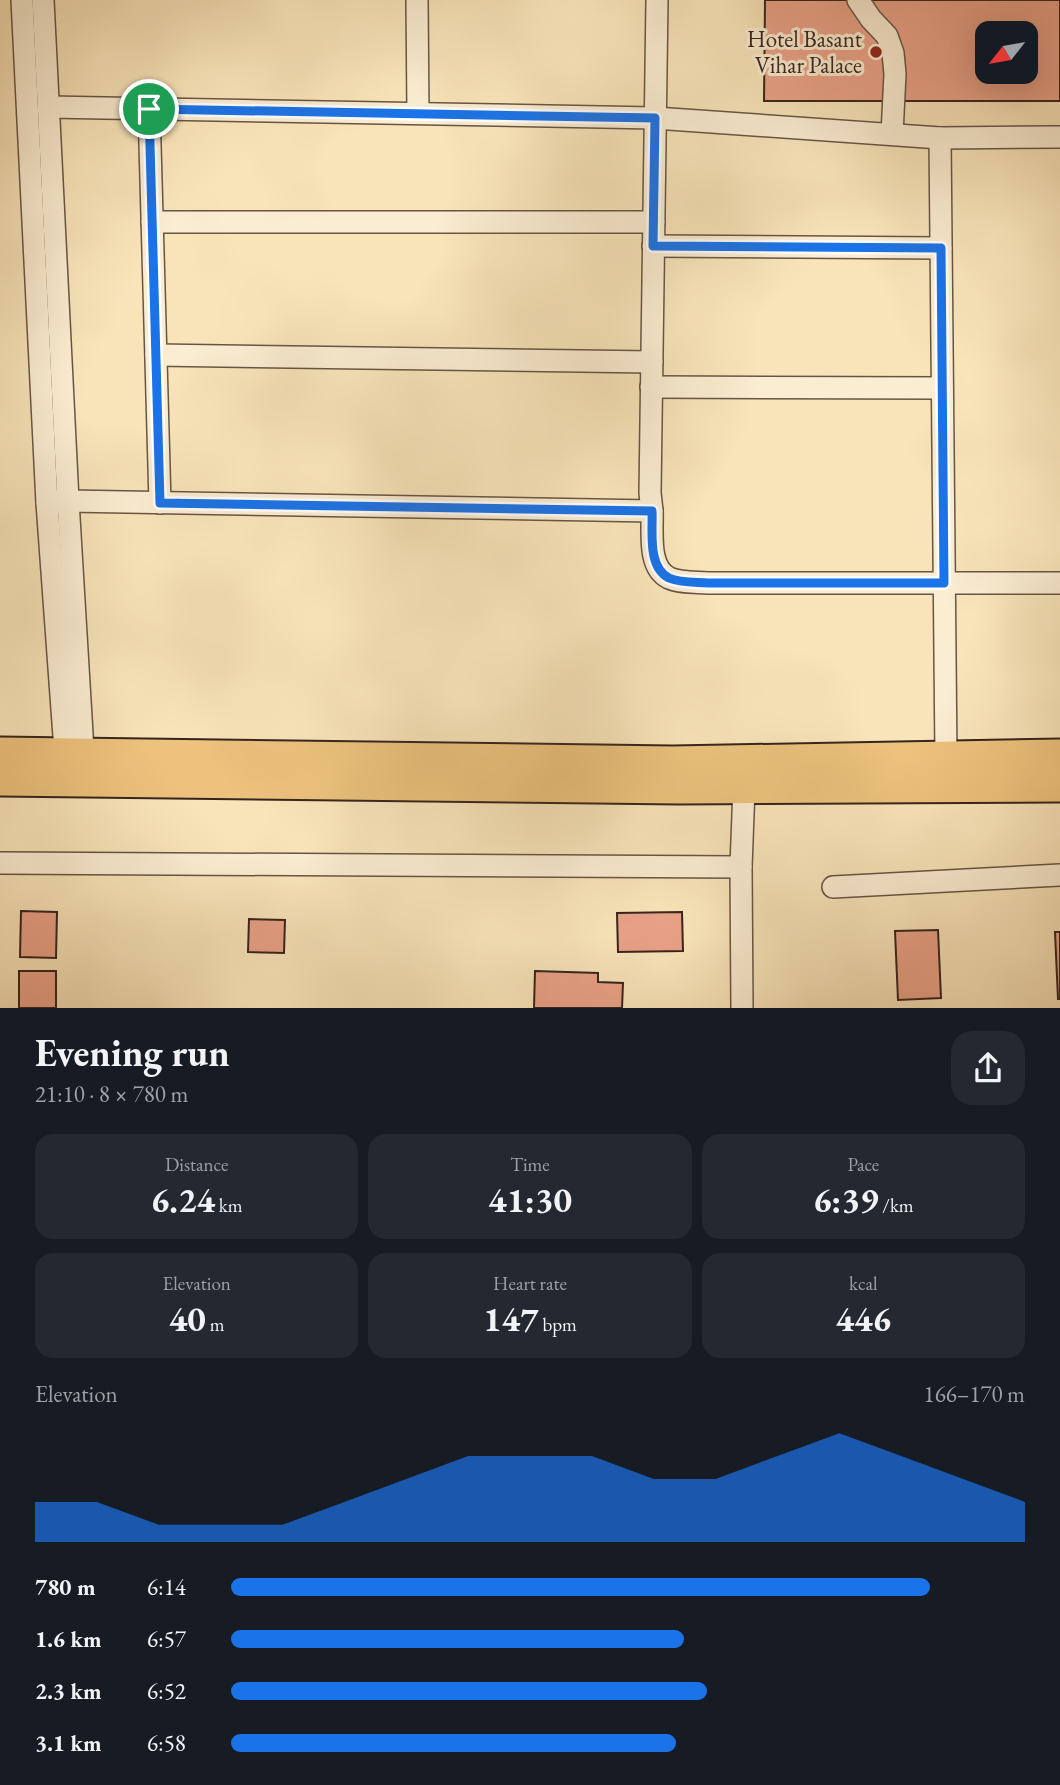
<!DOCTYPE html>
<html lang="en">
<head>
<meta charset="utf-8">
<style>
  body { margin:0; font-family:"EB Garamond",serif; background:#242831; color:#f1f3f6; height:100vh; display:flex; flex-direction:column; font-size:26px; white-space:nowrap }
  * { box-sizing:border-box; margin:0 }
  p { font-size:23px; color:#9ea1a6 }
  .icon { flex:none; width:38px; height:38px; fill:none; stroke:currentColor; stroke-width:2; stroke-linecap:round; stroke-linejoin:round }
  .map { position:relative; height:1008px; overflow:hidden }
  .details { display:flex; flex-direction:column; background:#171b24; flex:1 }
  .details>* { flex:none }
  .needle { width:46px; rotate:239deg }
  .controls { position:absolute; left:975px; top:21px; display:grid; gap:14px }
  .controls a { display:grid; place-items:center; width:63px; height:63px; border-radius:14px; background:#171b24; box-shadow:0 7px 28px #0002; font-size:35px }
  .pin { position:absolute; display:grid; place-items:center; width:60px; height:60px; color:#fff; margin:-30px; border:4px solid #fff; border-radius:50%; box-shadow:0 2px 7px #0007 }
  .round { display:grid; place-items:center; flex:none; width:74px; height:74px; border-radius:21px; background:#242831 }
  .head { display:flex; align-items:center; justify-content:space-between; height:119px; padding:0 35px }
  h1 { font-size:38px; font-weight:700; line-height:52px }
  .metrics { display:grid; grid-template-columns:repeat(3,1fr); gap:10px; height:119px; padding:7px 35px }
  .metrics div { display:grid; align-content:center; border-radius:18px; background:#242831; text-align:center }
  .metrics b { font-size:35px; font-weight:700 }
  .metrics small { font-size:19px; font-weight:400 }
  .metrics p { font-size:19px }
  .chart { height:196px; padding:14px 35px }
  .chart p { display:flex; justify-content:space-between }
  .chart svg { width:100%; height:126px; margin-top:7px; fill:#1a73e8; opacity:.7 }
  ul { padding:0 35px; list-style:none; font-size:23px }
  li { display:grid; grid-template-columns:112px 84px 1fr; align-items:center; height:52px }
  li i { height:18px; border-radius:9px; background:#1a73e8 }
  .map>svg:first-child { display:block }
</style>
</head>
<body>
<div class="map">
<svg width="1060" height="1008" viewBox="0 0 1060 1008">
  <rect width="100%" height="100%" fill="#f9e4ba"/>
  <filter id="stains"><feTurbulence type="fractalNoise" baseFrequency=".00286" numOctaves="4"/><feColorMatrix values="0 0 0 0 .2 0 0 0 0 .09 0 0 0 0 .02 0 0 0 .5 -.17"/></filter>
  <radialGradient id="worn" r=".72"><stop offset=".6" stop-color="#630" stop-opacity="0"/><stop offset="1" stop-color="#630" stop-opacity=".3"/></radialGradient>
  <g fill="#eaa288" stroke="#35251e" stroke-width="2" fill-rule="evenodd">
    <path d="M 765,0 L 1060,0 L 1060,101 L 764,101 ZM 987,33 L 1026,33 L 1026,72 L 987,72 Z"/>
    <path d="M 21,911 L 57,912 L 56,958 L 20,957 Z"/>
    <path d="M 682,912 L 683,951 L 618,952 L 617,913 Z"/>
    <path d="M 249,919 L 285,920 L 284,953 L 248,952 Z"/>
    <path d="M 938,930 L 941,998 L 898,1000 L 895,931 Z"/>
    <path d="M 1055,932 L 1060,932 L 1060,999 L 1058,999 Z"/>
    <rect x="19" y="971" width="37" height="37"/>
    <path d="M 535,971 L 598,973 L 598,982 L 623,983 L 622,1008 L 534,1008 Z"/>
  </g>
  <g fill="none" stroke-linecap="round" stroke-linejoin="round">
    <defs>
      <g id="minor">
        <path d="M 22,0 L 47,503 L 66,764"/>
        <path d="M 43,0 L 68,501 L 84,767"/>
        <path d="M 417,0 L 418,113"/>
        <path d="M 858,0 L 871,19 L 887,36 L 893,53 L 895,74 L 892,134"/>
        <path d="M 49,107 L 655,118 L 940,138 L 1060,137"/>
        <path d="M 149,109 L 160,503"/>
        <path d="M 940,138 L 946,758"/>
        <path d="M 152,222 L 654,222"/>
        <path d="M 653,246 L 941,248"/>
        <path d="M 156,355 L 652,362"/>
        <path d="M 651,387 L 942,388"/>
        <path d="M 47,503 L 68,501 L 652,511 L 650,493 L 657,0"/>
        <path d="M 652,511 C 653,531 647,567 669,578 C 680,583 695,582 708,583 L 1060,583"/>
        <path d="M 0,863 L 741,867"/>
        <path d="M 833,887 L 1060,875"/>
        <path d="M 742,1008 L 741,867 L 744,787"/>
      </g>
      <g id="primary">
        <path d="M 0,754 L 673,763 L 1060,756"/>
        <path d="M 0,779 L 679,787 L 1060,785"/>
      </g>
    </defs>
    <use href="#minor" stroke="#665545" stroke-width="24"/>
    <use href="#primary" stroke="#35251e" stroke-width="37"/>
    <use href="#minor" stroke="#fbedd2" stroke-width="21"/>
    <use href="#primary" stroke="#ecc27d" stroke-width="33"/>
  </g>
  <g fill="none" stroke-linecap="round" stroke-linejoin="round">
    <defs>
      <path id="route" d="M 149,109 L 655,118 L 653,246 L 941,248 L 944,583 L 708,583 C 695,582 680,583 669,578 C 647,567 653,531 652,511 L 160,503 Z"/>
    </defs>
    <use href="#route" stroke="#fff" stroke-width="14"/>
    <use href="#route" stroke="#1a73e8" stroke-width="9"/>
  </g>
  <circle fill="#8f2418" stroke="#fbedd2" stroke-width="2.5" cx="876" cy="52" r="7"/>
  <g text-anchor="middle" stroke-width="6" stroke-linejoin="round" paint-order="stroke">
    <g font-size="23" fill="#35251e" stroke="#fbedd2" text-anchor="end">
      <text x="862" y="47">Hotel Basant<tspan x="862" dy="26">Vihar Palace</tspan></text>
    </g>
  </g>
  <rect width="100%" height="100%" filter="url(#stains)"/>
  <rect width="100%" height="100%" fill="url(#worn)"/>
</svg>
<div class="controls">
<a><svg class="needle" viewBox="-14 -14 28 28"><path d="M0-13l5 13h-10z" fill="#e53935"/><path d="M0 13l5-13h-10z" fill="#9ea1a6"/></svg></a>
</div>
<div class="pin" style="left:149px;top:109px;background:#1e9e55"><svg class="icon" aria-label="arrive" viewBox="0 0 24 24"><path d="M6 21V4h12l-3 4 3 4H6"/></svg></div>
</div>
<section class="details">
<div class="head"><div><h1>Evening run</h1><p>21:10 · 8 × 780 m</p></div><a class="round"><svg class="icon" aria-label="share" viewBox="0 0 24 24"><path d="M12 15V3M7 8l5-5 5 5M5 13v7h14v-7"/></svg></a></div>
<div class="metrics">
<div><p>Distance</p><b>6.24<small> km</small></b></div>
<div><p>Time</p><b>41:30</b></div>
<div><p>Pace</p><b>6:39<small> /km</small></b></div>
</div>
<div class="metrics">
<div><p>Elevation</p><b>40<small> m</small></b></div>
<div><p>Heart rate</p><b>147<small> bpm</small></b></div>
<div><p>kcal</p><b>446</b></div>
</div>
<div class="chart"><p><span>Elevation</span>166–170 m</p>
<svg viewBox="0 0 160 44" preserveAspectRatio="none"><path d="M0 44V30L10 30L20 38L30 38L40 38L50 30L60 22L70 14L80 14L90 14L100 22L110 22L120 14L130 6L140 14L150 22L160 30V44z"/></svg>
</div>
<ul>
<li><b>780 m</b>6:14<i style="width:88%"></i></li>
<li><b>1.6 km</b>6:57<i style="width:57%"></i></li>
<li><b>2.3 km</b>6:52<i style="width:60%"></i></li>
<li><b>3.1 km</b>6:58<i style="width:56%"></i></li>
</ul>
</section>
</body>
</html>
